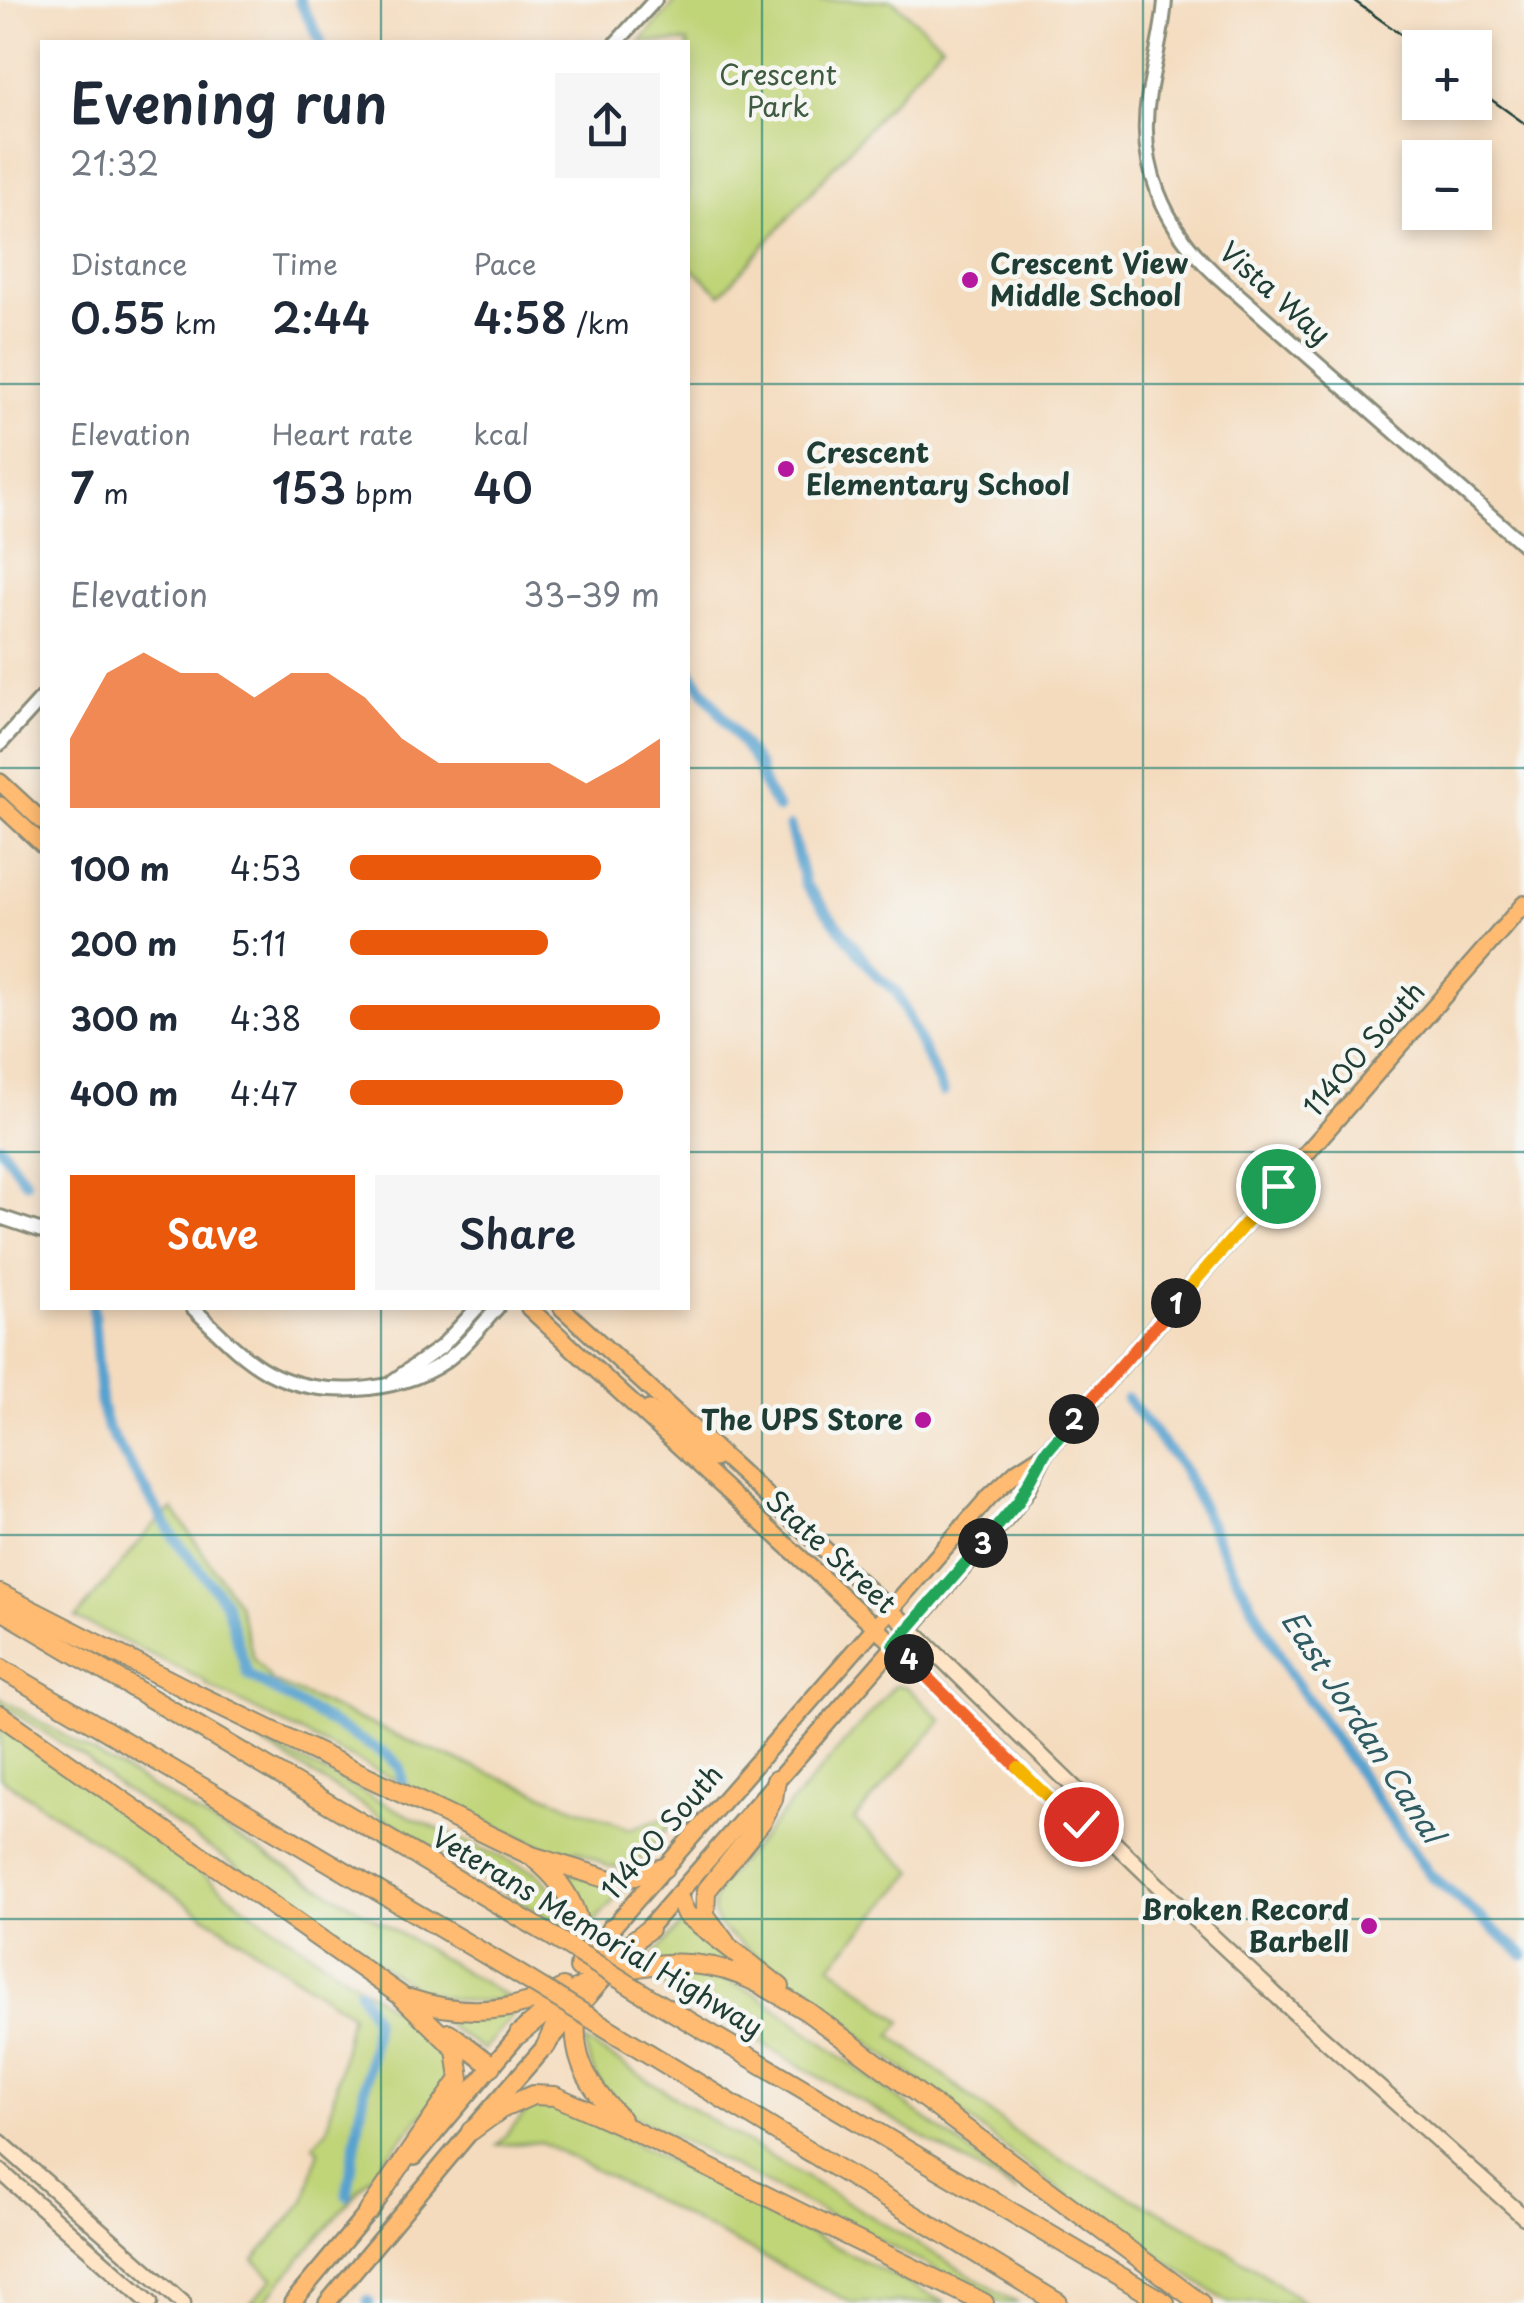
<!DOCTYPE html>
<html lang="en">
<head>
<meta charset="utf-8">
<style>
  body { margin:0; font-family:"Playpen Sans",sans-serif; background:#f6f6f7; color:#1f2937; height:100vh; display:flex; flex-direction:column; font-size:38px; white-space:nowrap }
  * { box-sizing:border-box; margin:0 }
  p { font-size:32px; color:#747a83 }
  .icon { flex:none; width:55px; height:55px; fill:none; stroke:currentColor; stroke-width:2; stroke-linecap:round; stroke-linejoin:round }
  .map { position:relative; flex:1; overflow:hidden }
  .details { position:absolute; left:40px; top:40px; width:650px; height:1270px; display:flex; flex-direction:column; background:#fff; border-radius:0px; box-shadow:0 5px 15px #0003 }
  .details>* { flex:none }
  .tools { position:absolute; left:1402px; top:30px; display:grid; gap:20px }
  .tools a { display:grid; place-items:center; width:90px; height:90px; border-radius:0px; background:#fff; box-shadow:0 5px 15px #0003; font-size:50px }
  .pin { position:absolute; display:grid; place-items:center; width:85px; height:85px; color:#fff; margin:-42px; border:5px solid #fff; border-radius:50%; box-shadow:0 2px 10px #0007 }
  .km { position:absolute; width:50px; height:50px; margin:-25px; border-radius:50%; background:#222; color:#fff; font-size:28px; line-height:50px; text-align:center }
  .round { display:grid; place-items:center; flex:none; width:105px; height:105px; border-radius:0px; background:#f6f6f7 }
  .summary { display:flex; align-items:center; justify-content:space-between; height:170px; padding:0 30px }
  h1 { font-size:55px; font-weight:600; line-height:75px }
  .stats { display:grid; grid-template-columns:repeat(3,1fr); gap:15px; height:170px; padding:10px 30px }
  .stats div { display:grid; align-content:center }
  .stats b { font-size:42px; font-weight:600 }
  .stats small { font-size:28px; font-weight:400 }
  .stats p { font-size:28px }
  .chart { height:280px; padding:20px 30px }
  .chart p { display:flex; justify-content:space-between }
  .chart svg { width:100%; height:180px; margin-top:10px; fill:#ea580c; opacity:.7 }
  .cta { display:flex; gap:20px; margin-top:auto; padding:20px 30px }
  .cta a { flex:1; height:115px; border-radius:0px; background:#ea580c; color:#fff; font-size:40px; font-weight:600; line-height:115px; text-align:center }
  .cta a+a { background:#f6f6f7; color:#1f2937 }
  ul { padding:0 30px; list-style:none; font-size:32px }
  li { display:grid; grid-template-columns:160px 120px 1fr; align-items:center; height:75px }
  li i { height:25px; border-radius:12px; background:#ea580c }
  .map>svg:first-child { display:block }
</style>
</head>
<body>
<div class="map">
<svg width="1524" height="2303" viewBox="0 0 1524 2303">
  <rect width="100%" height="100%" fill="#f6f6f2"/>
  <filter id="ink" filterUnits="userSpaceOnUse"><feTurbulence type="fractalNoise" baseFrequency=".01" numOctaves="2"/><feDisplacementMap in="SourceGraphic" scale="20" xChannelSelector="R" yChannelSelector="G"/><feConvolveMatrix kernelMatrix="1 2 1 2 8 2 1 2 1" color-interpolation-filters="sRGB"/></filter>
  <filter id="wash" filterUnits="userSpaceOnUse"><feTurbulence type="fractalNoise" baseFrequency=".0048" numOctaves="4" result="noise"/><feDisplacementMap in="SourceGraphic" scale="40" xChannelSelector="R" yChannelSelector="G"/><feGaussianBlur stdDeviation="2.25" result="paint"/><feColorMatrix in="noise" values="0 0 0 0 0 0 0 0 0 0 0 0 0 0 0 0 0 1.4 0 .05"/><feComposite in="paint" operator="in"/></filter>
  <g filter="url(#wash)">
    <rect width="100%" height="100%" fill="#f4dbbe"/>
    <g fill="#c0d478" stroke="#708856" stroke-width="2.5">
      <path d="M 677,0 L 892,0 L 942,44 L 721,294 L 688,265 L 688,42 L 640,42 Z"/>
      <path d="M 173,1509 L 238,1604 L 254,1659 L 273,1682 L 421,1746 L 630,1829 L 680,1813 L 642,1858 L 626,1868 L 607,1866 L 577,1850 L 562,1855 L 453,1809 L 206,1685 L 207,1682 L 76,1618 L 153,1526 Z"/>
      <path d="M 895,1685 L 907,1687 L 942,1720 L 854,1820 L 914,1872 L 831,1965 L 902,2022 L 891,2035 L 1029,2143 L 1185,2225 L 1255,2268 L 1304,2303 L 1229,2303 L 1057,2188 L 722,1929 C 710,1915 711,1900 721,1884 Z"/>
      <path d="M 0,1698 L 509,1998 C 473,2006 438,1999 406,1982 L 110,1780 L 87,1759 L 0,1704 Z"/>
      <path d="M 0,1725 L 107,1799 L 245,1907 L 431,2035 L 451,2054 L 448,2084 L 263,2303 L 251,2303 L 273,2278 L 254,2260 L 305,2201 L 319,2150 L 313,2145 L 327,2130 L 351,2014 L 0,1777 Z"/>
      <path d="M 240,1730 L 417,1820 L 537,1873 L 564,1903 L 573,1934 Z"/>
      <path d="M 557,1867 L 615,1888 L 625,1888 L 589,1927 L 579,1896 Z"/>
      <path d="M 683,1922 L 744,1968 L 647,1963 Z"/>
      <path d="M 672,1975 L 722,1979 L 755,1993 L 970,2152 L 1018,2193 L 652,1979 Z"/>
      <path d="M 425,2010 L 515,2013 L 483,2050 Z"/>
      <path d="M 585,2041 L 741,2139 L 1017,2303 L 1002,2303 L 630,2114 C 606,2098 587,2069 585,2041 Z"/>
      <path d="M 535,2102 L 557,2104 L 946,2303 L 852,2303 L 541,2142 L 497,2145 Z"/>
    </g>
    <g fill="none" stroke-linecap="round" stroke-linejoin="round">
      <g stroke="#58a2cf" stroke-width="11">
        <path d="M 299,0 L 321,42"/>
        <path d="M 688,669 L 759,767 L 763,784 L 778,809"/>
        <path d="M 790,827 L 805,884 L 878,977 L 896,991 L 943,1092"/>
        <path d="M 0,1146 L 26,1182"/>
        <path d="M 93,1308 L 101,1404 L 107,1427 L 175,1539 L 225,1602 L 248,1675 L 390,1757 L 400,1767 L 402,1781"/>
        <path d="M 1127,1399 L 1182,1467 L 1227,1559 L 1290,1674 L 1430,1875 L 1524,1955"/>
        <path d="M 347,2195 L 373,2037 L 373,2017 L 359,1990"/>
        <path d="M 368,2301 L 369,2303"/>
      </g>
    </g>
  </g>
  <g filter="url(#ink)">
    <g fill="none" stroke-linecap="round" stroke-linejoin="round">
      <defs>
        <g id="tertiary">
          <path d="M 1165,0 C 1163,32 1154,62 1149,93 C 1136,164 1164,227 1216,275 L 1524,545"/>
          <path d="M 617,42 L 655,0"/>
          <path d="M 0,744 L 42,698"/>
          <path d="M 0,1217 L 42,1231"/>
          <path d="M 193,1308 C 216,1330 239,1356 268,1372 C 317,1399 398,1394 444,1362 C 464,1348 480,1327 497,1308"/>
          <path d="M 393,1381 L 441,1347 L 477,1308"/>
        </g>
        <g id="secondary">
          <path d="M 910,1628 L 1088,1801 L 1100,1829 L 1164,1891 L 1296,2014 L 1524,2217"/>
          <path d="M 895,1645 L 1065,1814 L 1081,1824 L 1100,1829"/>
          <path d="M 0,2142 L 183,2303"/>
          <path d="M 0,2171 L 150,2303"/>
        </g>
        <g id="primary">
          <path d="M 0,782 L 42,821"/>
          <path d="M 0,805 L 42,844"/>
          <path d="M 529,1308 L 895,1645"/>
          <path d="M 562,1308 L 910,1628"/>
          <path d="M 649,1409 L 714,1459"/>
          <path d="M 604,1937 L 989,1497 L 1017,1471 L 1045,1453"/>
          <path d="M 415,2157 L 526,2026"/>
          <path d="M 292,2303 L 374,2205"/>
          <path d="M 327,2303 L 471,2131 L 1010,1514 L 1027,1490 L 1045,1453 L 1524,904"/>
        </g>
        <g id="motorway">
          <path d="M 0,1594 L 200,1696 L 532,1856 L 615,1881 L 664,1868"/>
          <path d="M 0,1609 L 547,1933"/>
          <path d="M 0,1668 L 512,1970"/>
          <path d="M 0,1715 L 400,1995 L 456,2049 L 460,2079 L 369,2211"/>
          <path d="M 536,1860 C 570,1888 588,1924 579,1968"/>
          <path d="M 678,1896 L 686,1914 L 780,1987"/>
          <path d="M 725,1942 L 705,1915 L 706,1891 L 762,1821 L 773,1799 L 776,1780"/>
          <path d="M 588,1971 L 611,1928"/>
          <path d="M 590,1973 L 649,1929"/>
          <path d="M 580,1996 C 567,2050 583,2082 621,2119"/>
          <path d="M 410,1999 C 461,2016 514,2014 563,1988"/>
          <path d="M 655,2001 L 1165,2303"/>
          <path d="M 449,2033 L 492,2066"/>
          <path d="M 519,2034 C 536,2021 551,2007 568,1995 C 615,1963 687,1954 740,1975 C 764,1984 786,1999 808,2012 L 1200,2303"/>
          <path d="M 620,2036 L 1058,2303"/>
          <path d="M 546,2046 L 568,1997"/>
          <path d="M 471,2131 L 501,2109 L 533,2095 L 555,2096 L 632,2130 L 984,2303"/>
        </g>
      </defs>
      <use href="#tertiary" stroke="#8a8c79" stroke-width="18"/>
      <use href="#secondary" stroke="#8a8c79" stroke-width="19"/>
      <use href="#primary" stroke="#8a8c79" stroke-width="20"/>
      <use href="#motorway" stroke="#8a8c79" stroke-width="22"/>
      <use href="#tertiary" stroke="#fff" stroke-width="12"/>
      <use href="#secondary" stroke="#ffe4c6" stroke-width="14"/>
      <use href="#primary" stroke="#ffbb71" stroke-width="15"/>
      <use href="#motorway" stroke="#ffbb71" stroke-width="18"/>
      <g stroke="#1f3d34" stroke-width="2.5">
        <path d="M 1353,0 L 1420,48"/>
        <path d="M 1475,88 L 1524,123"/>
      </g>
      <defs>
        <g id="motorway-bridge">
          <path d="M 547,1933 L 655,2001"/>
          <path d="M 512,1970 L 620,2036"/>
        </g>
      </defs>
      <use href="#motorway-bridge" stroke="#8a8c79" stroke-width="22" stroke-linecap="butt"/>
      <use href="#motorway-bridge" stroke="#ffbb71" stroke-width="18"/>
    </g>
  </g>
  <g fill="none" stroke-linecap="round" stroke-linejoin="round" filter="url(#ink)">
    <defs>
      <path id="split-1" d="M 1176,1303 L 1278,1186"/>
      <path id="split-2" d="M 1074,1419 L 1176,1303"/>
      <path id="split-3" d="M 983,1543 L 1018,1502 L 1045,1453 L 1074,1419"/>
      <path id="split-4" d="M 909,1659 L 894,1645 L 983,1543"/>
      <path id="split-5" d="M 909,1659 L 1018,1768"/>
      <path id="split-6" d="M 1018,1768 L 1065,1814 L 1081,1824"/>
    </defs>
    <use href="#split-1" stroke="#fff" stroke-width="20"/>
    <use href="#split-2" stroke="#fff" stroke-width="20"/>
    <use href="#split-3" stroke="#fff" stroke-width="20"/>
    <use href="#split-4" stroke="#fff" stroke-width="20"/>
    <use href="#split-5" stroke="#fff" stroke-width="20"/>
    <use href="#split-6" stroke="#fff" stroke-width="20"/>
    <use href="#split-1" stroke="#f5b400" stroke-width="12"/>
    <use href="#split-2" stroke="#f0652b" stroke-width="12"/>
    <use href="#split-3" stroke="#22a559" stroke-width="12"/>
    <use href="#split-4" stroke="#22a559" stroke-width="12"/>
    <use href="#split-5" stroke="#f0652b" stroke-width="12"/>
    <use href="#split-6" stroke="#f5b400" stroke-width="12"/>
  </g>
  <path fill="none" stroke="#0f766e" stroke-width="2.5" stroke-opacity="0.55" d="M 381,0 L 381,42M 762,0 L 762,2303M 1143,0 L 1143,2303M 0,384 L 42,384M 688,384 L 1524,384M 0,768 L 42,768M 688,768 L 1524,768M 0,1152 L 42,1152M 688,1152 L 1524,1152M 381,1308 L 381,2303M 0,1535 L 1524,1535M 0,1919 L 1524,1919"/>
  <g fill="#b5179e" stroke="#f6f6f2" stroke-width="4">
    <circle cx="970" cy="280" r="10"/>
    <circle cx="786" cy="469" r="10"/>
    <circle cx="923" cy="1420" r="10"/>
    <circle cx="1369" cy="1926" r="10"/>
  </g>
  <g text-anchor="middle" stroke-width="9" stroke-linejoin="round" paint-order="stroke">
    <g font-size="28" fill="#3f5b42" stroke="#f6f6f2">
      <text x="778" y="85">Crescent<tspan x="778" dy="32">Park</tspan></text>
    </g>
    <g font-size="28" font-weight="bold" fill="#1f3d34" stroke="#f6f6f2" text-anchor="start">
      <text x="990" y="274">Crescent View<tspan x="990" dy="32">Middle School</tspan></text>
      <text x="806" y="463">Crescent<tspan x="806" dy="32">Elementary School</tspan></text>
      <text x="903" y="1430" text-anchor="end">The UPS Store</text>
      <text x="1349" y="1920" text-anchor="end">Broken Record<tspan x="1349" dy="32">Barbell</tspan></text>
    </g>
    <g font-size="28" fill="#1f3d34" stroke="#f6f6f2">
      <text transform="translate(1275 293) rotate(42)" y="10">Vista Way</text>
      <text transform="translate(1364 1049) rotate(-49)" y="10">11400 South</text>
      <text transform="translate(831 1552) rotate(43)" y="10">State Street</text>
      <text transform="translate(662 1832) rotate(-49)" y="10">11400 South</text>
      <text transform="translate(597 1932) rotate(31)" y="10">Veterans Memorial Highway</text>
    </g>
    <g font-size="30" font-style="italic" fill="#305b62" stroke="#f6f6f2">
      <text transform="translate(1362 1727) rotate(57)" y="10">East Jordan Canal</text>
    </g>
  </g>
</svg>
<div class="tools">
<a>+</a>
<a>−</a>
</div>
<div class="pin" style="left:1278px;top:1186px;background:#1e9e55"><svg class="icon" aria-label="arrive" viewBox="0 0 24 24"><path d="M6 21V4h12l-3 4 3 4H6"/></svg></div>
<div class="pin" style="left:1081px;top:1824px;background:#d93025"><svg class="icon" aria-label="check" viewBox="0 0 24 24"><path d="M5 12l5 5 9-10"/></svg></div>
<b class="km" style="left:1176px;top:1303px">1</b>
<b class="km" style="left:1074px;top:1419px">2</b>
<b class="km" style="left:983px;top:1543px">3</b>
<b class="km" style="left:909px;top:1659px">4</b>
<section class="details">
<div class="summary"><div><h1>Evening run</h1><p>21:32</p></div><a class="round"><svg class="icon" aria-label="share" viewBox="0 0 24 24"><path d="M12 15V3M7 8l5-5 5 5M5 13v7h14v-7"/></svg></a></div>
<div class="stats">
<div><p>Distance</p><b>0.55<small> km</small></b></div>
<div><p>Time</p><b>2:44</b></div>
<div><p>Pace</p><b>4:58<small> /km</small></b></div>
</div>
<div class="stats">
<div><p>Elevation</p><b>7<small> m</small></b></div>
<div><p>Heart rate</p><b>153<small> bpm</small></b></div>
<div><p>kcal</p><b>40</b></div>
</div>
<div class="chart"><p><span>Elevation</span>33–39 m</p>
<svg viewBox="0 0 160 44" preserveAspectRatio="none"><path d="M0 44V27L10 11L20 6L30 11L40 11L50 17L60 11L70 11L80 17L90 27L100 33L110 33L120 33L130 33L140 38L150 33L160 27V44z"/></svg>
</div>
<ul>
<li><b>100 m</b>4:53<i style="width:81%"></i></li>
<li><b>200 m</b>5:11<i style="width:64%"></i></li>
<li><b>300 m</b>4:38<i style="width:100%"></i></li>
<li><b>400 m</b>4:47<i style="width:88%"></i></li>
</ul>
<div class="cta"><a>Save</a><a>Share</a></div>
</section>
</div>
</body>
</html>
